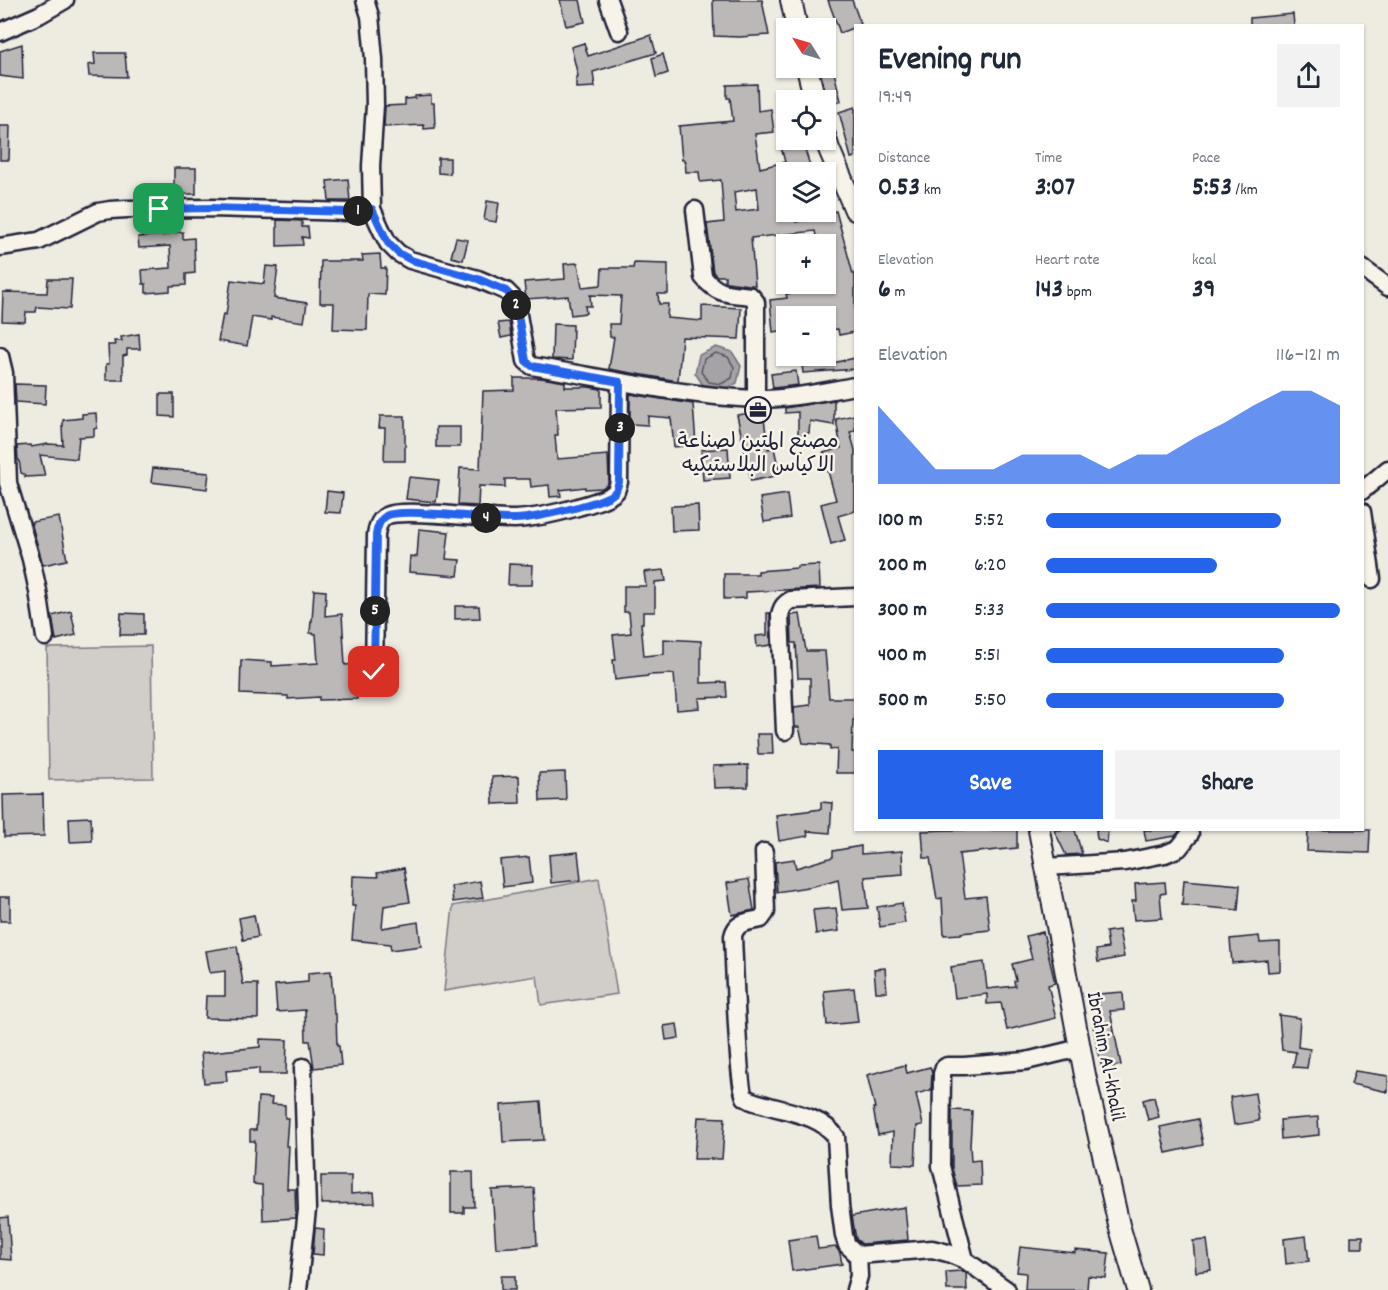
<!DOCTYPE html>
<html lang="en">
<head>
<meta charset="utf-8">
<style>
  body { margin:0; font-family:Dekko,"Playpen Sans Arabic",sans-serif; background:#f2f2f3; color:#1f2937; height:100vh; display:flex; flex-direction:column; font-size:22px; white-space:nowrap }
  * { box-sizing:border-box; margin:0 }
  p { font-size:20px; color:#747a83 }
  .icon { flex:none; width:33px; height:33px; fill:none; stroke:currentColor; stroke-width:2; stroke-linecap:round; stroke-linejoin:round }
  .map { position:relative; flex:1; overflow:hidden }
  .details { position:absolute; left:854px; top:24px; width:510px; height:807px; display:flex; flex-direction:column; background:#fff; border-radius:0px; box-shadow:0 2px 4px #0004 }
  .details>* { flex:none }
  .needle { width:39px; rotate:307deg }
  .tools { position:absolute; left:776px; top:18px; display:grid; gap:12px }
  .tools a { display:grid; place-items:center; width:60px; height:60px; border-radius:0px; background:#fff; box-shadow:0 2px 4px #0004; font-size:30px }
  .pin { position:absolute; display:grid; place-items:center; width:51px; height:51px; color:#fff; margin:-26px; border-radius:12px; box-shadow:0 3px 9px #0006 }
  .km { position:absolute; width:30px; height:30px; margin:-15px; border-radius:50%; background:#222; color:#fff; font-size:16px; line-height:30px; text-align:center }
  .round { display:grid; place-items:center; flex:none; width:63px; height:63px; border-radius:0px; background:#f2f2f3 }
  .headline { display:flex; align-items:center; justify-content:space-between; height:102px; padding:0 24px }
  h1 { font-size:33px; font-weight:700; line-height:45px }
  .metrics { display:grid; grid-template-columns:repeat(3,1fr); gap:9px; height:102px; padding:6px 24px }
  .metrics div { display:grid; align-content:center }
  .metrics b { font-size:26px; font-weight:700 }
  .metrics small { font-size:16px; font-weight:400 }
  .metrics p { font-size:16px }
  .chart { height:168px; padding:12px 24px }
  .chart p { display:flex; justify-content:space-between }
  .chart svg { width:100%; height:108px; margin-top:6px; fill:#2563eb; opacity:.7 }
  .cta { display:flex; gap:12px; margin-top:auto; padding:12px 24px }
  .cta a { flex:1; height:69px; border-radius:0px; background:#2563eb; color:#fff; font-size:24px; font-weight:700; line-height:69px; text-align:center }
  .cta a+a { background:#f2f2f3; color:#1f2937 }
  ul { padding:0 24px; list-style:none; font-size:20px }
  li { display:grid; grid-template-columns:96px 72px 1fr; align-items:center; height:45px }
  li i { height:15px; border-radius:8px; background:#2563eb }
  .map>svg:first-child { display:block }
</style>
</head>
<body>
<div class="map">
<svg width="1388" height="1290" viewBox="0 0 1388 1290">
  <rect width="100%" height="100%" fill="#eeebe1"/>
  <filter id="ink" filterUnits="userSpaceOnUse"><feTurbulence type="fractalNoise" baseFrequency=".0167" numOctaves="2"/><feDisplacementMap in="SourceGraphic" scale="12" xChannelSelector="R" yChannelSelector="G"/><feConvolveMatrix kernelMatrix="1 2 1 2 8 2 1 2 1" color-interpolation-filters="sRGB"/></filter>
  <g filter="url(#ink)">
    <g fill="#d1cdc9" stroke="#7a7882" stroke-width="1.5">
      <path d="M 151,646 L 153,778 L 49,780 L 47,648 Z"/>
      <path d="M 599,878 L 617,994 L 541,1005 L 537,976 L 444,991 L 453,906 Z"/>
    </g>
    <path fill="#a6a3a6" stroke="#716f7b" stroke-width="1.5" d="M 716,347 L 732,352 L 741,366 L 737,383 L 722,391 L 705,388 L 695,373 L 699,355 Z"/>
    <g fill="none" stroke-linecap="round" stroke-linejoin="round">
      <path stroke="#575666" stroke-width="1.5" d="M 716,353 L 728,357 L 734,367 L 732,378 L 721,384 L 709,382 L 701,372 L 704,359 Z"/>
    </g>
    <g fill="#bbb8b7" stroke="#22223b" stroke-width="1.5" fill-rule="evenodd">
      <path d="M 560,0 L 580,0 L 585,22 L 566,26 Z"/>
      <path d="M 713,0 L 762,0 L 769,35 L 739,37 L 714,36 Z"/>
      <path d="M 828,0 L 852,0 L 861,25 L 855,26 L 855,27 L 840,33 Z"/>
      <path d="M 1293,14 L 1294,26 L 1250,26 L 1250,18 Z"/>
      <path d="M 651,35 L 656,53 L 593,72 L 595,87 L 576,88 L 576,77 L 578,76 L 571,47 L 584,43 L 588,56 Z"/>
      <path d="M 22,44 L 23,79 L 0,76 L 0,51 Z"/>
      <path d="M 94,53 L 125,53 L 127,77 L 89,76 L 88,65 L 95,64 Z"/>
      <path d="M 663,54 L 668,73 L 656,77 L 652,58 Z"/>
      <path d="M 819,68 L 833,68 L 841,101 L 825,106 L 827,97 Z"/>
      <path d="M 757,84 L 758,111 L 771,109 L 774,132 L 755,134 L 760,168 L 785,162 L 779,140 L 802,140 L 812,172 L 786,172 L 786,212 L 795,212 L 796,222 L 836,211 L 853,274 L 855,274 L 855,332 L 839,335 L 838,329 L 825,330 L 825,316 L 786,316 L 786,330 L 773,332 L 770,300 L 787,298 L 786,294 L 802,292 L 801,285 L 828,284 L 825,271 L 825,244 L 818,244 L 815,231 L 751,238 L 755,285 L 749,285 L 727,282 L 725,282 L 725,276 L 717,276 L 713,272 L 707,224 L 724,222 L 721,180 L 700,182 L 699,172 L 686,172 L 685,160 L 682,160 L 679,126 L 733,121 L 730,98 L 727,98 L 727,85 ZM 757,188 L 759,209 L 736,212 L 734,192 Z"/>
      <path d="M 431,95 L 431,103 L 434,103 L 435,128 L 424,129 L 424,125 L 384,127 L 385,106 L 405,105 L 405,99 L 415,98 L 415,96 Z"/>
      <path d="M 855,107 L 855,157 L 851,158 L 839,112 Z"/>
      <path d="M 0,126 L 10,126 L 9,160 L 0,160 Z"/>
      <path d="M 438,158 L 450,158 L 450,174 L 438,173 Z"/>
      <rect x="174" y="168" width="22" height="26"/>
      <path d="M 348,179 L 350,201 L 329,201 L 327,181 Z"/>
      <path d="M 487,201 L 499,203 L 496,222 L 484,220 Z"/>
      <path d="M 277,220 L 302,221 L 302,227 L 308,227 L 309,238 L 302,237 L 303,245 L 277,246 Z"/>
      <path d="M 183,232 L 183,239 L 194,238 L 195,273 L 186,274 L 186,285 L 170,286 L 170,291 L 146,293 L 146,284 L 143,284 L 142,270 L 171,268 L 170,246 L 139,248 L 138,237 L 169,235 L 169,233 Z"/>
      <path d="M 456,238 L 468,240 L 463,260 L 451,257 Z"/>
      <path d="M 380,254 L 381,268 L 386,268 L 385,295 L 368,294 L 367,330 L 333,329 L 334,303 L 320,303 L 321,261 L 363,261 L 362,255 Z"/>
      <path d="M 578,263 L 582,287 L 601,285 L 602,268 L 633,268 L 634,263 L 668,264 L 668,294 L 658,294 L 659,304 L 668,304 L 667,318 L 702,321 L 702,306 L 741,308 L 739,339 L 682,337 L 678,381 L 609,369 L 614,337 L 610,337 L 609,324 L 619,324 L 621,296 L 590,295 L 591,306 L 585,306 L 586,313 L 571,315 L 568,296 L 526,299 L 524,282 L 565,279 L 564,264 Z"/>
      <path d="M 266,266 L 278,267 L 274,298 L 307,303 L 304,322 L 271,317 L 271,320 L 252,317 L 247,346 L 218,341 L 223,314 L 226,315 L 231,280 L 264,284 Z"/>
      <path d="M 48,279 L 72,279 L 70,309 L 37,307 L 36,312 L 26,312 L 25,322 L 2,321 L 3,292 L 47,293 Z"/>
      <path d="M 509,322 L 511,336 L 501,338 L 498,323 Z"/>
      <path d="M 553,324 L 573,325 L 572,360 L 552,359 Z"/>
      <path d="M 139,334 L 140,349 L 127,349 L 127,355 L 123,356 L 123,380 L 106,380 L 106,364 L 109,364 L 108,345 L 115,345 L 114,341 L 122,341 L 121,337 Z"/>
      <path d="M 801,356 L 828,356 L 828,364 L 855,358 L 855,369 L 803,373 Z"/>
      <path d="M 796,371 L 798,385 L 773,388 L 771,374 Z"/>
      <path d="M 514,378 L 541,378 L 565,382 L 565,387 L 588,387 L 601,389 L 601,407 L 556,408 L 558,435 L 555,435 L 557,459 L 608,455 L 609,480 L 607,485 L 602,488 L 585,489 L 585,487 L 560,490 L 561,496 L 550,497 L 549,485 L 531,487 L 530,479 L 505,479 L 505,487 L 479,486 L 478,506 L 458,505 L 460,468 L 480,469 L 483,391 L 514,390 Z"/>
      <path d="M 15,384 L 46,385 L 45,404 L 16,402 Z"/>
      <path d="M 160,394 L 174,394 L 174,417 L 160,416 Z"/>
      <path d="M 630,394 L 693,404 L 696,445 L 674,447 L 671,418 L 648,416 L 648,425 L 630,424 Z"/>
      <path d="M 834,400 L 834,425 L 810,421 L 809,433 L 798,436 L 798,412 L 785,413 L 785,408 Z"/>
      <path d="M 763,411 L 768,449 L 774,448 L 780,475 L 751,481 L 737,415 Z"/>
      <path d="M 96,413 L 97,428 L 94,429 L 94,436 L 79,437 L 77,459 L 40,455 L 45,476 L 25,477 L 24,474 L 21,473 L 19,460 L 18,460 L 17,446 L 30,445 L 31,447 L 48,444 L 63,445 L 62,426 L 63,426 L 63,420 L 82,418 L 82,414 Z"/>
      <path d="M 855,415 L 855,431 L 850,432 L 855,450 L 855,511 L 838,516 L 845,540 L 831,544 L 821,504 L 836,500 L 823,453 L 841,448 L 836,419 Z"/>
      <path d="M 380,416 L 405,416 L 405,461 L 384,461 L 385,428 L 379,428 Z"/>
      <rect x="436" y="427" width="24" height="20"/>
      <path d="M 728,448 L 730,478 L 703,480 L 701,450 Z"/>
      <path d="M 153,468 L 209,473 L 207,489 L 151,482 Z"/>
      <path d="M 409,477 L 439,480 L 436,502 L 406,499 Z"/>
      <path d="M 327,491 L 343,493 L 341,513 L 325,512 Z"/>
      <path d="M 787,494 L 790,518 L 764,522 L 760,498 Z"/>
      <path d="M 698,505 L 699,530 L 672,531 L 671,506 Z"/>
      <path d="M 59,517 L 67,560 L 43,565 L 31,522 Z"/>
      <path d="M 419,529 L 449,532 L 446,559 L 460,560 L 458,576 L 409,572 L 410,556 L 417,557 Z"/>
      <path d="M 509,564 L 533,565 L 532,585 L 508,585 Z"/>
      <path d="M 819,565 L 820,588 L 746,592 L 746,598 L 724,599 L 724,574 L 758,574 L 758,571 L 797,568 L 797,566 Z"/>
      <path d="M 664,570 L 666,581 L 655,582 L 655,612 L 643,612 L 643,623 L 641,623 L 644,656 L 664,654 L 664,639 L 701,641 L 701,683 L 726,682 L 727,697 L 699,698 L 700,708 L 677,710 L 674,674 L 648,675 L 648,676 L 615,680 L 613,660 L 616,660 L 613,635 L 631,633 L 629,612 L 624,612 L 624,586 L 646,586 L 644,572 Z"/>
      <path d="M 314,590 L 326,591 L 325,616 L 342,614 L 345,665 L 356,664 L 357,699 L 319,700 L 319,697 L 288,699 L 288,696 L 240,694 L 241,660 L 272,662 L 272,666 L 318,663 L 316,634 L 310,633 L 311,621 L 312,621 Z"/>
      <path d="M 455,606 L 479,606 L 480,618 L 455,619 Z"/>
      <path d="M 71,611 L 76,635 L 56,640 L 52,616 Z"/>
      <path d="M 121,613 L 144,614 L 144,635 L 120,635 Z"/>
      <path d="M 767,613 L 770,613 L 771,645 L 757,647 L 756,636 L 767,635 Z"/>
      <path d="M 800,614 L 806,651 L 825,651 L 829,698 L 855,698 L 855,720 L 853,720 L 852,752 L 855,752 L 855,773 L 836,773 L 837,749 L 830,750 L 830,745 L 803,743 L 799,727 L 795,727 L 794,707 L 810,705 L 810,678 L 798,678 L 796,643 L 792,643 L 791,615 Z"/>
      <path d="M 757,734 L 772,734 L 773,754 L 758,754 Z"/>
      <path d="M 748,765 L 748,787 L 714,788 L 713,766 Z"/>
      <path d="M 565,772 L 566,800 L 540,801 L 539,773 Z"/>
      <path d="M 519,776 L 520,803 L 493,804 L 492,777 Z"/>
      <path d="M 43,794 L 44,836 L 4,837 L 3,795 Z"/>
      <path d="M 821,802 L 832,803 L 830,833 L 807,831 L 808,836 L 779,841 L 776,815 L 821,809 Z"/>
      <path d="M 91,817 L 92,841 L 70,842 L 69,818 Z"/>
      <path d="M 948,830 L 1017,830 L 1017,848 L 959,854 L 965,898 L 986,896 L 990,930 L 961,933 L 961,934 L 944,935 L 942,898 L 937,899 L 930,858 L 924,858 L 922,831 Z"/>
      <path d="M 1054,830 L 1075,830 L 1082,854 L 1066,855 Z"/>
      <path d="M 1096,830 L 1108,830 L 1107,843 L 1097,839 Z"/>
      <path d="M 1144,830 L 1178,830 L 1179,832 L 1175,836 L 1146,841 Z"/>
      <path d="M 1308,830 L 1370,830 L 1369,853 L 1307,851 Z"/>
      <path d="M 861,846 L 861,854 L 902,851 L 903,874 L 865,877 L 868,908 L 842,910 L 838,879 L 814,886 L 777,892 L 775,862 L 794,859 L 796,868 L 833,857 L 833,851 Z"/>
      <path d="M 578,852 L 581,880 L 551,883 L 549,855 Z"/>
      <path d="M 529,857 L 532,883 L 503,887 L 500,860 Z"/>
      <path d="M 404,868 L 410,902 L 384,906 L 382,928 L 418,922 L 421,946 L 391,950 L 390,944 L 352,940 L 355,906 L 352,906 L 353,876 L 378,877 L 377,873 Z"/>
      <path d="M 749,879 L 754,910 L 732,915 L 727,883 Z"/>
      <path d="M 1184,880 L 1240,885 L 1238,910 L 1182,905 Z"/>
      <path d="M 480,881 L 483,898 L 453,902 L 451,886 Z"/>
      <path d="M 1165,882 L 1166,893 L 1160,894 L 1162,918 L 1134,920 L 1132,901 L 1136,901 L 1135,884 Z"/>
      <rect x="0" y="897" width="10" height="24"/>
      <path d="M 902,903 L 905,923 L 880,927 L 877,907 Z"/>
      <path d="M 836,908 L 839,931 L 816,934 L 813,910 Z"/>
      <path d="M 254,915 L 258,937 L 243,940 L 239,918 Z"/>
      <path d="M 1119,930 L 1124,957 L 1098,962 L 1096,950 L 1108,948 L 1106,932 Z"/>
      <path d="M 1043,932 L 1055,983 L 1048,985 L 1056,1018 L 1007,1030 L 1001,1003 L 987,1004 L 987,994 L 955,998 L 951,967 L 984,962 L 987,989 L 1015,986 L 1014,981 L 1016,980 L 1012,964 L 1032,959 L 1026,936 Z"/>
      <path d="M 1259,936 L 1260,943 L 1280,942 L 1280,971 L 1268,972 L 1267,960 L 1232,963 L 1230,939 Z"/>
      <path d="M 237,946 L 243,984 L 258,984 L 258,1019 L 205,1018 L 206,996 L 225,996 L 225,971 L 210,973 L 206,951 Z"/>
      <path d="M 885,968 L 887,992 L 876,992 L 874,969 Z"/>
      <path d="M 331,971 L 334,1014 L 336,1014 L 337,1046 L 339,1046 L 341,1065 L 314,1068 L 310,1041 L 306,1041 L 305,1010 L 277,1012 L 275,985 L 308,982 L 308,973 Z"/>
      <path d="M 854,988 L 858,1022 L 827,1025 L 824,991 Z"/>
      <path d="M 1123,992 L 1124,1010 L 1110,1011 L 1121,1065 L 1102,1069 L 1093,1026 L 1100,1025 L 1098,994 Z"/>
      <path d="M 1279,1015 L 1300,1018 L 1298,1047 L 1310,1049 L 1307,1068 L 1293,1067 L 1296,1052 L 1282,1050 Z"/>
      <path d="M 677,1024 L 679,1038 L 666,1040 L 664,1026 Z"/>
      <path d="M 260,1039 L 287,1040 L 286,1074 L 259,1074 L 259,1068 L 226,1071 L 227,1081 L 204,1083 L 201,1053 L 260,1047 Z"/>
      <path d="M 905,1065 L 907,1073 L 930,1067 L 932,1073 L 931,1090 L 916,1094 L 923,1125 L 917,1126 L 915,1165 L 892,1164 L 893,1132 L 878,1135 L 873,1108 L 875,1108 L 867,1075 Z"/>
      <path d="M 1355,1071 L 1388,1076 L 1388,1092 L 1351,1084 Z"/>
      <path d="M 1255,1093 L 1259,1121 L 1234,1125 L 1230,1097 Z"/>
      <path d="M 258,1097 L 272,1098 L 271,1104 L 285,1105 L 285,1118 L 288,1118 L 286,1146 L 289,1146 L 287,1189 L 295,1189 L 296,1218 L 263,1220 L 262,1185 L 253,1184 L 255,1141 L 250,1141 L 250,1130 L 256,1130 Z"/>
      <path d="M 1154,1097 L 1159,1117 L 1148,1120 L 1143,1100 Z"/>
      <path d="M 541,1102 L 544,1140 L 503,1142 L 501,1105 Z"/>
      <path d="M 952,1110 L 972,1111 L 970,1145 L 971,1161 L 980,1160 L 981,1185 L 957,1186 L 952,1169 Z"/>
      <path d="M 698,1117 L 725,1118 L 722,1159 L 694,1159 L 695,1145 L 696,1145 Z"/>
      <path d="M 1318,1117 L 1319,1135 L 1281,1139 L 1280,1120 Z"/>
      <path d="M 1198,1119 L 1203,1145 L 1166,1153 L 1160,1127 Z"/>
      <path d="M 451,1172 L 473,1172 L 474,1207 L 464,1207 L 464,1213 L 451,1213 Z"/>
      <path d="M 321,1176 L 351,1176 L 351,1194 L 374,1192 L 375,1203 L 321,1204 Z"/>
      <path d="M 534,1188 L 537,1245 L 496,1248 L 492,1190 Z"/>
      <path d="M 905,1207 L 908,1240 L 862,1244 L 856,1239 L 852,1216 Z"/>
      <path d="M 8,1217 L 11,1260 L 0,1259 L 0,1218 Z"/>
      <path d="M 315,1228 L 324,1229 L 323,1255 L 313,1254 Z"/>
      <path d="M 816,1236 L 818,1249 L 836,1247 L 840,1253 L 842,1264 L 792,1271 L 788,1240 Z"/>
      <path d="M 1306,1236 L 1309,1261 L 1286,1264 L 1284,1239 Z"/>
      <rect x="1351" y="1236" width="12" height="12"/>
      <path d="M 1207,1240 L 1211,1270 L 1196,1272 L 1193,1241 Z"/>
      <path d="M 1020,1247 L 1075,1253 L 1075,1250 L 1109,1253 L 1106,1278 L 1088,1276 L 1087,1290 L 1025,1290 L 1026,1273 L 1017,1272 Z"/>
      <path d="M 962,1271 L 966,1273 L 967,1290 L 947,1290 L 946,1272 Z"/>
      <rect x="501" y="1276" width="14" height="14"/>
    </g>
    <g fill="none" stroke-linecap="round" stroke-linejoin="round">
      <defs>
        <g id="minor">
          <path d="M 365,0 L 370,16 L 374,59 L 375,105 L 371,166 L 372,209 L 381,229 L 388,243 L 398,253 L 410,260 L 478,279 L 506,291 L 512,297 L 516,303 L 526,361 L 532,366 C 606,378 680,396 755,399 C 785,400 825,391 855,386"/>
          <path d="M 608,0 L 619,31"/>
          <path d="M 0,32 L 39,15 L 65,0"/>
          <path d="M 695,210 L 703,277 C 719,296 728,293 751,296 L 756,302 L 756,399"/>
          <path d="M 0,247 L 39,241 L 98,212 L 110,210 L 127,209 L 211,208 L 349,212 L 372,209"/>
          <path d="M 1362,268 L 1388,287"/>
          <path d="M 0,356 L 4,373 L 8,483 L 31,559 L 38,591 L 45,637"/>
          <path d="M 1362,491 L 1388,469"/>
          <path d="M 1362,512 L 1372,579"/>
          <path d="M 374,672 L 376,535 C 377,527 379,520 386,516 C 401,507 491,520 515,519 C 537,518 557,513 578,507 C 588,504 609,499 616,491 C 617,488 618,485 619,482 L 620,383"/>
          <path d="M 785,731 L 780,615 C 782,607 784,604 791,600 L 855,597"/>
          <path d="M 764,852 L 766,912 L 761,919 C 749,922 736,921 733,936 C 734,957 738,1088 745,1097 C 750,1102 760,1103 766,1105 C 789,1112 822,1116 836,1137 L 840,1205 L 844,1236 L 847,1245 L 858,1255 L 932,1249 L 948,1253 L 965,1260 L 1007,1290"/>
          <path d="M 1046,867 L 1125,862 L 1165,854 L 1179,848 L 1190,834"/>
          <path d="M 965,1260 L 941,1166 L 942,1074 L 944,1068 L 947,1066 L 964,1066 L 1026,1061 L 1080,1048"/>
          <path d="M 298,1290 L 307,1210 L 303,1067"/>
          <path d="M 855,1290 L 859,1276 L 858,1255"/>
        </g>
        <g id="tertiary">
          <path d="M 791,0 L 797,28"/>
          <path d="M 807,68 L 815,100"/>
          <path d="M 825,136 L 829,149 L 855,210"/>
          <path d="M 1039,830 L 1085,1075 L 1119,1225 L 1138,1290"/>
        </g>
      </defs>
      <use href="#minor" stroke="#22223b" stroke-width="21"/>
      <use href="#tertiary" stroke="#22223b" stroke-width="24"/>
      <use href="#minor" stroke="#f7f3e8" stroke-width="16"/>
      <use href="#tertiary" stroke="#f7f3e8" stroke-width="20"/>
    </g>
  </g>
  <g fill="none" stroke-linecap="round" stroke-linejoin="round" filter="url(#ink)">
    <defs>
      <path id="route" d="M 159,209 L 211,208 L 349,212 L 372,209 L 388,243 L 398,253 L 411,260 L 478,279 L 506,291 L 512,297 L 516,303 L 526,361 L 532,366 L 620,382 L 619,482 C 618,485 617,488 616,491 C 610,499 588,504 578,507 C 557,512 537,518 515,519 C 491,520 401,507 386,516 C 379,520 377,527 376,535 L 374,672"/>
    </defs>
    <use href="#route" stroke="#fff" stroke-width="12"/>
    <use href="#route" stroke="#2563eb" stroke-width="8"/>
  </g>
  <defs>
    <symbol id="office-ring" viewBox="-11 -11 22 22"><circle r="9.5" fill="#f7f3e8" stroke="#22223b" stroke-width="1.5"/><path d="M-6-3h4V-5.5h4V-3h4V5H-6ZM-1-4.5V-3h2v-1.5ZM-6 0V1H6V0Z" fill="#22223b"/></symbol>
  </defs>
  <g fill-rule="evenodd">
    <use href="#office-ring" x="743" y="395" width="30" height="30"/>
  </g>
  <g text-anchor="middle" stroke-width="5" stroke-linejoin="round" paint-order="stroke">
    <g font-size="21" fill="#22223b" stroke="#f7f3e8">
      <text x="758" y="447">مصنع المتين لصناعة<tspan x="758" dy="24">الاكياس البلاستيكيه</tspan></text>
    </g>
    <g font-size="21" fill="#22223b" stroke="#f7f3e8">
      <text transform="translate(1107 1056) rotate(79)" y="7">Ibrahim Al-khalil</text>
    </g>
  </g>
</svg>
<div class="tools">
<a><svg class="needle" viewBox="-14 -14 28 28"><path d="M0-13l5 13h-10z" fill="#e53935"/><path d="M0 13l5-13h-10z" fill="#747a83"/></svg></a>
<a><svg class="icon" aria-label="locate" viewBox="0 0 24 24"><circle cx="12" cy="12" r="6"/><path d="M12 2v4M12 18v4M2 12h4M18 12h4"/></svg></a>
<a><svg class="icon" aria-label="layers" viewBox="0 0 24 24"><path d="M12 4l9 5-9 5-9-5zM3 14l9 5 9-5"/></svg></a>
<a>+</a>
<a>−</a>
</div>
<div class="pin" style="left:159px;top:209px;background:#1e9e55"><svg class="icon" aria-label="arrive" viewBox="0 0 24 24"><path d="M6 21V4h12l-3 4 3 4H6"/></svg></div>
<div class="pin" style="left:374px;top:672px;background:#d93025"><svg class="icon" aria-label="check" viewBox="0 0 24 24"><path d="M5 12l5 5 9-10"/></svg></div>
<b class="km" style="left:358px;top:211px">1</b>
<b class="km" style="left:516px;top:305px">2</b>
<b class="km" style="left:620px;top:428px">3</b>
<b class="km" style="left:486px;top:518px">4</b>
<b class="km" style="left:375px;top:611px">5</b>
<section class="details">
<div class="headline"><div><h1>Evening run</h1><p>19:49</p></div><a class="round"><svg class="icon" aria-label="share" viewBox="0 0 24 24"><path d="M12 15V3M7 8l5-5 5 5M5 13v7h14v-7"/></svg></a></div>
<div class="metrics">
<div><p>Distance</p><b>0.53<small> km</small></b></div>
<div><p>Time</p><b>3:07</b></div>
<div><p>Pace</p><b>5:53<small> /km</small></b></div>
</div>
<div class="metrics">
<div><p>Elevation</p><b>6<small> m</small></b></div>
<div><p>Heart rate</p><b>143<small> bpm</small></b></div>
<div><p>kcal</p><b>39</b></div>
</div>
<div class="chart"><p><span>Elevation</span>116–121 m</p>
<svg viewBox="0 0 160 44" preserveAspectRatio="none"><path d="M0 44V12L10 25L20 38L30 38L40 38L50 32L60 32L70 32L80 38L90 32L100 32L110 25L120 19L130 12L140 6L150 6L160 12V44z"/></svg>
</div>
<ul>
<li><b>100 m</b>5:52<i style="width:80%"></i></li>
<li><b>200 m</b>6:20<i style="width:58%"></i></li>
<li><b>300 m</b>5:33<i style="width:100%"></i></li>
<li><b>400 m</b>5:51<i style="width:81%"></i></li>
<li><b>500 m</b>5:50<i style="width:81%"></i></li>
</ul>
<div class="cta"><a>Save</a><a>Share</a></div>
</section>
</div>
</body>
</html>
